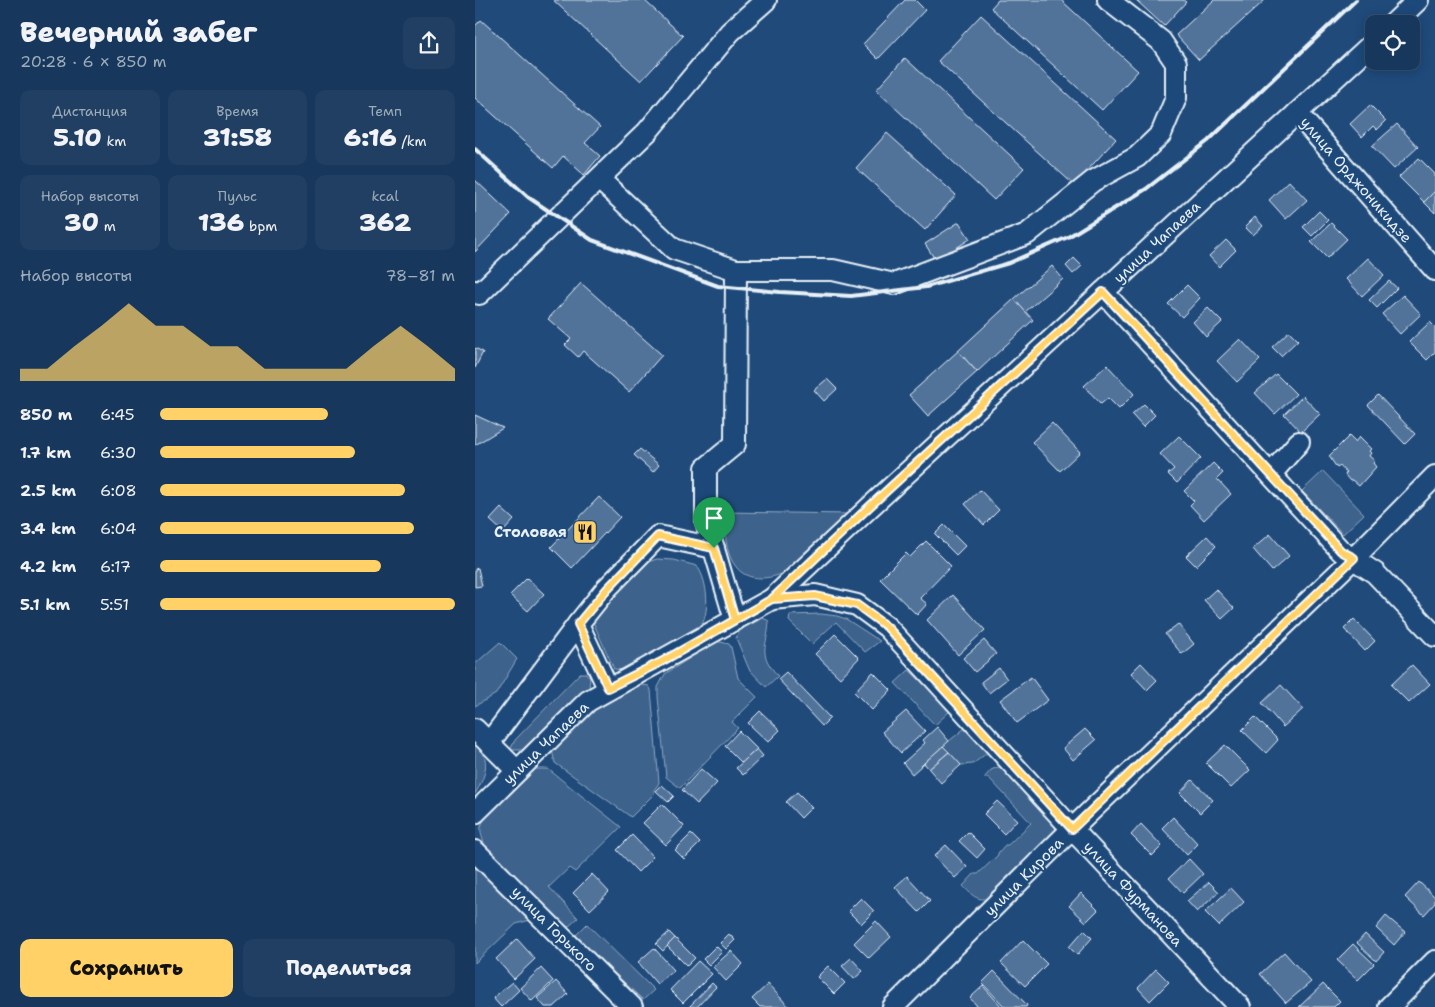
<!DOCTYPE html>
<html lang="ru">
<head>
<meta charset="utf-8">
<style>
  body { margin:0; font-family:"Shantell Sans",sans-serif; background:#203f62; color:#f1f3f6; height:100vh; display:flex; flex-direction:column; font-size:19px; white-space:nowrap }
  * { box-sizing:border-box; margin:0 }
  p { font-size:16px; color:#9eacbb }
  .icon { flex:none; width:28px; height:28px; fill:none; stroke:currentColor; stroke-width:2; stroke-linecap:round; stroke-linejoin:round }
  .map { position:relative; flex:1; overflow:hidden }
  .side { display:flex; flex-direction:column; background:#17385c; width:475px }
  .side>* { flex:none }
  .controls { position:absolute; left:890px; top:15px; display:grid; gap:10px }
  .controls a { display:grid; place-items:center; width:55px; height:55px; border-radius:10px; background:#17385c; box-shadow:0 2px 12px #0003,0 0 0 1px #365272; font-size:25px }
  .pin { position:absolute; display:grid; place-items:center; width:42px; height:42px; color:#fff; margin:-51px -21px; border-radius:50% 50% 50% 0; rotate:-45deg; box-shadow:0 0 5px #0007 }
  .pin .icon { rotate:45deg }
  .round { display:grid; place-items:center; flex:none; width:52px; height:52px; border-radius:10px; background:#203f62 }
  .overview { display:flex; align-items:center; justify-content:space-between; height:85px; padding:0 20px }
  h1 { font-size:28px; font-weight:800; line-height:38px }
  .stats { display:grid; grid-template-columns:repeat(3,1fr); gap:8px; height:85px; padding:5px 20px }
  .stats div { display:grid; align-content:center; border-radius:10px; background:#203f62; text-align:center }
  .stats b { font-size:25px; font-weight:800 }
  .stats small { font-size:14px; font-weight:400 }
  .stats p { font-size:14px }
  .chart { height:140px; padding:10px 20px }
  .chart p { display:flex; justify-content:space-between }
  .chart svg { width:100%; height:90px; margin-top:5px; fill:#ffd166; opacity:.7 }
  .action { display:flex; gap:10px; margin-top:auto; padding:10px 20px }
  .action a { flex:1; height:58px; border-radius:10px; background:#ffd166; color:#111; font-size:20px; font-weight:800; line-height:58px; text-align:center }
  .action a+a { background:#203f62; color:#f1f3f6 }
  ul { padding:0 20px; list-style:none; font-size:16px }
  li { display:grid; grid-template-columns:80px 60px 1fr; align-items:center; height:38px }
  li i { height:12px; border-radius:6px; background:#ffd166 }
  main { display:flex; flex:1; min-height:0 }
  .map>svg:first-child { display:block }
</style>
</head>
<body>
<main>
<section class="side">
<div class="overview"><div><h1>Вечерний забег</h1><p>20:28 · 6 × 850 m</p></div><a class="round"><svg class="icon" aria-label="share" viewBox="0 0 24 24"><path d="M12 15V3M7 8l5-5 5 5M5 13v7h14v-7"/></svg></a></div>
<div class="stats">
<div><p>Дистанция</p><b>5.10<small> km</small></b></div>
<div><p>Время</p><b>31:58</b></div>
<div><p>Темп</p><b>6:16<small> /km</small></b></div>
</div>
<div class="stats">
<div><p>Набор высоты</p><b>30<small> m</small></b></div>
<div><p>Пульс</p><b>136<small> bpm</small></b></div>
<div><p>kcal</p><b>362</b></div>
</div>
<div class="chart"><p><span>Набор высоты</span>78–81 m</p>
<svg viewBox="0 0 160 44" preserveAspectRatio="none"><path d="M0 44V38L10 38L20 27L30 17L40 6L50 17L60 17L70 27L80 27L90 38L100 38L110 38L120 38L130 27L140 17L150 27L160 38V44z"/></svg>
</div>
<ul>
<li><b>850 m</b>6:45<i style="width:57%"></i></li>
<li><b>1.7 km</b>6:30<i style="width:66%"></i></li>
<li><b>2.5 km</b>6:08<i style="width:83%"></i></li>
<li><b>3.4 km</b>6:04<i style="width:86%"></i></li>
<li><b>4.2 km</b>6:17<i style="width:75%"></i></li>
<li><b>5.1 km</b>5:51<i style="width:100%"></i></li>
</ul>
<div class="action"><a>Сохранить</a><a>Поделиться</a></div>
</section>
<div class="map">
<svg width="960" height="1007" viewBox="0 0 960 1007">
  <rect width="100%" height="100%" fill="#1f4a7a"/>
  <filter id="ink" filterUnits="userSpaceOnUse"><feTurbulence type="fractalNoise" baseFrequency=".02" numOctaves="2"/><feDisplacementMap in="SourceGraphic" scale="10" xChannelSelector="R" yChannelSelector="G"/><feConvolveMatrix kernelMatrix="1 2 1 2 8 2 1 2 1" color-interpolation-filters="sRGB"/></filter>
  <g filter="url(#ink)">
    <g fill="#3c628c" stroke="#92aac2">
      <path d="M 848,471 L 889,514 L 868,534 L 827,491 Z"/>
      <path d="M 250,512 L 375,514 L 320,568 C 304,577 276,585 262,568 C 249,553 250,530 250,512 Z"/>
      <path d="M 182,559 L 199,560 L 222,566 C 233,581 236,614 224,629 L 149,670 L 139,669 L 118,622 L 120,616 L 173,562 Z"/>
      <path d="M 346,614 L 362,616 L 371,619 L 405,641 L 390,652 L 361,622 L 337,644 L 314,621 L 315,615 Z"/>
      <path d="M 288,618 L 294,621 C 293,648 281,651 303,676 L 291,687 L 274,669 L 261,638 L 265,630 Z"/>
      <path d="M 241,641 L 254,644 L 256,647 L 263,678 L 282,697 L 257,722 L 263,728 L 205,788 L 191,777 L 183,697 L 183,687 L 190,674 Z"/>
      <path d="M 25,642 L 42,659 L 21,694 L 0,706 L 0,664 Z"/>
      <path d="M 434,670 L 476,710 L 460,725 L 420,683 Z"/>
      <path d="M 105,673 L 111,673 L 115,678 L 114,688 L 111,693 L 48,750 L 35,750 L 40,740 Z"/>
      <path d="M 167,685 L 174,686 L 176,690 L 184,783 L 179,790 L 179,794 L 156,817 L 80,763 L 77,750 C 102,726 132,693 167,685 Z"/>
      <path d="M 490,728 L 513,752 L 498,764 L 486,765 L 468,746 Z"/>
      <path d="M 0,745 C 2,747 6,751 8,754 C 15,767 6,784 0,794 Z"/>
      <path d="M 523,767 L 529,767 L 581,822 L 580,833 L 515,898 C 502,902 496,894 488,886 L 499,874 L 503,874 L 523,855 L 523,853 L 530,845 L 533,845 L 556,823 L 514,778 L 509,778 L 516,770 Z"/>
      <path d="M 58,769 L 73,769 L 146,827 L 100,872 L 94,868 L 74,887 L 103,918 L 92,928 L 10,846 C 8,840 5,833 6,827 C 9,811 45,781 58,769 Z"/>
      <path d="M 0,858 L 79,940 L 76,943 L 55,920 L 41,924 L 0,963 Z"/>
      <path d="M 112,924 L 179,990 L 168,1000 L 100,936 Z"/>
    </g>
    <g fill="#517399" stroke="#e8f1f8">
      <path d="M 78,0 L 169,0 L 208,36 L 166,81 Z"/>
      <path d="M 430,0 L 440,0 L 450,10 L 403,59 L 388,44 Z"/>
      <path d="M 523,0 L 586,0 L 663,71 L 627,110 L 516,8 Z"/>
      <path d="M 661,0 L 708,0 L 711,2 L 689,26 Z"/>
      <path d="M 739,0 L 790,0 L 724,60 L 701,35 Z"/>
      <path d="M 506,15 L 641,139 L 599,185 L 463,61 Z"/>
      <path d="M 6,20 L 125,127 L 110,143 L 125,156 L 109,175 L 88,156 L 78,168 L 0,98 L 0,26 Z"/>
      <path d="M 430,58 L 549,168 L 519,200 L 401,90 Z"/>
      <path d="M 895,105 L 911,121 L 902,130 L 898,126 L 887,137 L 875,124 Z"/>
      <path d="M 922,124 L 943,147 L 919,169 L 897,146 Z"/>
      <path d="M 412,133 L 481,195 L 450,230 L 381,168 Z"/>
      <path d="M 944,158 L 960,174 L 960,191 L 949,202 L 924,177 Z"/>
      <path d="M 0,180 L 36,214 L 0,252 Z"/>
      <path d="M 814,181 L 832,200 L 811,219 L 794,200 Z"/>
      <path d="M 960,191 L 960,213 L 949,202 Z"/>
      <path d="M 844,211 L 853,220 L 837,236 L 828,227 Z"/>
      <path d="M 780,217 L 788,226 L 778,235 L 770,227 Z"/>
      <path d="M 484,222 L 495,239 L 461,261 L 450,244 Z"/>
      <path d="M 856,223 L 872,239 L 852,258 L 836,242 Z"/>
      <path d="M 751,240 L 761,250 L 744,267 L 734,256 Z"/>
      <path d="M 599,258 L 607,266 L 598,274 L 591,266 Z"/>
      <path d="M 893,258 L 909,275 L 887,296 L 871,279 Z"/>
      <path d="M 577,266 L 588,279 L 550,312 L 539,299 Z"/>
      <path d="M 914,281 L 922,288 L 902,308 L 894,300 Z"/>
      <path d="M 106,283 L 187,355 L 154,392 L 108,351 L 103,357 L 90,345 L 96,339 L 73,319 Z"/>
      <path d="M 712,285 L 725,298 L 707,317 L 693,304 Z"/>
      <path d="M 928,295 L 946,314 L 925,334 L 907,314 Z"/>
      <path d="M 539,299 L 558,320 L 502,372 L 483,351 Z"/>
      <path d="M 733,308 L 747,322 L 731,337 L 718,322 Z"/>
      <path d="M 955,322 L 960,327 L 960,352 L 952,360 L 934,342 Z"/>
      <path d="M 814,331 L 823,340 L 806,356 L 797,347 Z"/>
      <path d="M 765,339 L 785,360 L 762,382 L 742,361 Z"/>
      <path d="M 0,348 L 8,352 L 0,368 Z"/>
      <path d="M 483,351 L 502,372 L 453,416 L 434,395 Z"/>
      <path d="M 632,365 L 659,394 L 644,409 L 633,398 L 626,404 L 609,386 Z"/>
      <path d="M 801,374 L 821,394 L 800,414 L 780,393 Z"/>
      <path d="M 352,379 L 362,389 L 349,401 L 339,390 Z"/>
      <path d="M 903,395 L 940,434 L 930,444 L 893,405 Z"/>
      <path d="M 828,396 L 845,414 L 826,432 L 809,414 Z"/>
      <path d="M 669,404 L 680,415 L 668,427 L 657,415 Z"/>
      <path d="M 0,415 L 28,428 L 0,445 Z"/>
      <path d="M 577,423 L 605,452 L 585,471 L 557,442 Z"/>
      <path d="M 704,436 L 726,458 L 702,483 L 693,474 L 699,469 L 685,454 Z"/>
      <path d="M 874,436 L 880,442 L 884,437 L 896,449 L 894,451 L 896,453 L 894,456 L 900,461 L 898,463 L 901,467 L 884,486 L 877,480 L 875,481 L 870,475 L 871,473 L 865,466 L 862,468 L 854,456 Z"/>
      <path d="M 165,449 L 184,465 L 178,472 L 159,455 Z"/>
      <path d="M 738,463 L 748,473 L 742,479 L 756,494 L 729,520 L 715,505 L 719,501 L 709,491 Z"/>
      <path d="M 505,490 L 524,510 L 509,525 L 490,504 Z"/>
      <path d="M 124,497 L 145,517 L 97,568 L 76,547 Z"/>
      <path d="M 26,508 L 39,520 L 28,532 L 15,520 Z"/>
      <path d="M 469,525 L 490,546 L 481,555 L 460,534 Z"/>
      <path d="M 795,534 L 814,556 L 797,571 L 778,549 Z"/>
      <path d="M 732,536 L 741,546 L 721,566 L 711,556 Z"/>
      <path d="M 451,541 L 476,566 L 445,598 L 452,604 L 442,615 L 405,579 L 431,553 L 435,557 Z"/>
      <path d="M 3,568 L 7,586 L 0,587 L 0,569 Z"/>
      <path d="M 52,578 L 69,594 L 53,611 L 35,595 Z"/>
      <path d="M 741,589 L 759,608 L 747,619 L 729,600 Z"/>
      <path d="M 478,595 L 510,630 L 483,655 L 452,620 Z"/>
      <path d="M 879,619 L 900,641 L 890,651 L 869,629 Z"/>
      <path d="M 703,624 L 719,644 L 707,654 L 690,634 Z"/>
      <path d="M 360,634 L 384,658 L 365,678 L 340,654 Z"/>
      <path d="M 509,640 L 521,654 L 500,672 L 488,658 Z"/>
      <path d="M 666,663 L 682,680 L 672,690 L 656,673 Z"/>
      <path d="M 937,665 L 955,684 L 934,703 L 916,685 Z"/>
      <path d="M 524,668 L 532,679 L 514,693 L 506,682 Z"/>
      <path d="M 311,672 L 355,718 L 347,726 L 303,679 Z"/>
      <path d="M 398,672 L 416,690 L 397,710 L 379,692 Z"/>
      <path d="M 556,677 L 573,700 L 542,723 L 525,700 Z"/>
      <path d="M 806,685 L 828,709 L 808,727 L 787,703 Z"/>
      <path d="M 285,711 L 305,730 L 293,742 L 273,723 Z"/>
      <path d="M 431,711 L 450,731 L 426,753 L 407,732 Z"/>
      <path d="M 780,717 L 803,740 L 791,753 L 767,730 Z"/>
      <path d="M 462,727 L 474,741 L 437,774 L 428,763 L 450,743 L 448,740 Z"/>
      <path d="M 610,729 L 621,740 L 598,760 L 588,748 Z"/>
      <path d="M 264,731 L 282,749 L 267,763 L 250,746 Z"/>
      <path d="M 750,745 L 775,770 L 756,788 L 731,763 Z"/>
      <path d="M 468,746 L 474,752 L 454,769 L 449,763 Z"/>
      <path d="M 282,749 L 288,756 L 268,775 L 261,768 Z"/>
      <path d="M 474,752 L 486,765 L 466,783 L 454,769 Z"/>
      <path d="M 226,769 L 242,783 L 222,804 L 207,790 Z"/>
      <path d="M 717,780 L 738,800 L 725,813 L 705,793 Z"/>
      <path d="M 187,785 L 199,796 L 193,802 L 181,791 Z"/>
      <path d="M 322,792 L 337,807 L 326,818 L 311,802 Z"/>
      <path d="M 522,801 L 542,820 L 529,834 L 509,814 Z"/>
      <path d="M 187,804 L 209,826 L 191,845 L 168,823 Z"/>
      <path d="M 698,817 L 723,844 L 712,855 L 687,828 Z"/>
      <path d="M 666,824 L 687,846 L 677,856 L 656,835 Z"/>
      <path d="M 493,832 L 510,849 L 502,858 L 484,841 Z"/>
      <path d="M 216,834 L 225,843 L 209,859 L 200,850 Z"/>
      <path d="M 157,835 L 178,857 L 163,872 L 142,850 Z"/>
      <path d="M 471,845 L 492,867 L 480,878 L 459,856 Z"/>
      <path d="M 714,859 L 728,874 L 708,893 L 694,878 Z"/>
      <path d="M 117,874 L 134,892 L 115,910 L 98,893 Z"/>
      <path d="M 432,876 L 455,901 L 444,912 L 420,887 Z"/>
      <path d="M 734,882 L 744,892 L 722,912 L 712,901 Z"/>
      <path d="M 944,882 L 960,897 L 960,903 L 949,915 L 930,897 Z"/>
      <path d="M 756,888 L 769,902 L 744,926 L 730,912 Z"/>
      <path d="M 606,893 L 623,910 L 611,922 L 594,906 Z"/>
      <path d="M 386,898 L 399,911 L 386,924 L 373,911 Z"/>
      <path d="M 911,916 L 930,932 L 919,945 L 901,928 Z"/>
      <path d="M 401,921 L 416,937 L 394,958 L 379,943 Z"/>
      <path d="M 609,930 L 617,938 L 602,955 L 594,947 Z"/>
      <path d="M 194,932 L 200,938 L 188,951 L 181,944 Z"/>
      <path d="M 254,934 L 260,940 L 251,949 L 245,943 Z"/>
      <path d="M 890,934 L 909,952 L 901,961 L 882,943 Z"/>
      <path d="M 200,938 L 220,958 L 212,966 L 192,946 Z"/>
      <path d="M 42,939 L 60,959 L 39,979 L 21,959 Z"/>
      <path d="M 548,940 L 572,964 L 550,986 L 526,963 Z"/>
      <path d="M 878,944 L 899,964 L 883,980 L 862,960 Z"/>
      <path d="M 241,946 L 247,952 L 234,965 L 228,959 Z"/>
      <path d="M 179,948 L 199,970 L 182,984 L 163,962 Z"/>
      <path d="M 256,951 L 268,964 L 251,981 L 238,967 Z"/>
      <path d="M 809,952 L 836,982 L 811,1003 L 785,974 Z"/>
      <path d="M 376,958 L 388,971 L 379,979 L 367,966 Z"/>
      <path d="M 223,961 L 237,974 L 208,1003 L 195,990 Z"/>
      <path d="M 353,966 L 370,983 L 359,994 L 342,977 Z"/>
      <path d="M 66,968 L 78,981 L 57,1001 L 45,988 Z"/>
      <path d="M 681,969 L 694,982 L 675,1001 L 663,988 Z"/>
      <path d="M 519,971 L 552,1005 L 551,1007 L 530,1007 L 507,983 Z"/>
      <path d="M 81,981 L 93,994 L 79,1007 L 70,1007 L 62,998 Z"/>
      <path d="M 37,982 L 44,990 L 26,1007 L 18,998 Z"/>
      <path d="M 237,983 L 241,987 L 222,1007 L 214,1007 Z"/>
      <path d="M 293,984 L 314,1007 L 285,1007 L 277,999 Z"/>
      <path d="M 848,984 L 865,1001 L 859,1007 L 824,1007 Z"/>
      <path d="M 508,986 L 527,1007 L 503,1007 L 495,998 Z"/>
    </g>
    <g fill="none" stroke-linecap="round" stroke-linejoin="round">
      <defs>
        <g id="minor">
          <path d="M 918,24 L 943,0"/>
          <path d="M 822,113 L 960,270"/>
          <path d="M 124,179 L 199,249 L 261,270 L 260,444 L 231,468 L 231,522 L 260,620"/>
          <path d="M 261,270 L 358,270 L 419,284 L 552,234 L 618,181 L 662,157 L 686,134 L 701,98 L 701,63 L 686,41 L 633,0"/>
          <path d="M 0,291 L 4,294 L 172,132 L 255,32 L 291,0"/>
          <path d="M 628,292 L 866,551 L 900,573 L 960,636"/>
          <path d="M 796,474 L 824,442"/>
          <path d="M 297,599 L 340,595 L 382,605 L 412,627 L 597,829 L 765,1007"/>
          <path d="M 133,688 L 103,624 L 131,589 L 183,536 L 239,548"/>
          <path d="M 0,729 L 42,771"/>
          <path d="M 14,743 L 103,624"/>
          <path d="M 0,813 L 113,701 L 297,599 L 395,507 L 899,42"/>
          <path d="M 0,851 L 157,1007"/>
          <path d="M 418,1007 L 597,829 L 879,558 L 960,476"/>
          <path d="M 914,1007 L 960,961"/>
        </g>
      </defs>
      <use href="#minor" stroke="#e8f1f8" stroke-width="24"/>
      <use href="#minor" stroke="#1f4a7a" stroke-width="20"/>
      <path stroke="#e8f1f8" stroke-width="4" d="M 0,149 L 53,197 L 117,240 L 243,286 L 305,292 L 376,296 L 451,287 L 534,263 L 593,237 L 671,189 L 733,141 L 881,0"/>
    </g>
  </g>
  <g fill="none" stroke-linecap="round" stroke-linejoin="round" filter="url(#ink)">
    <defs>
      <path id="route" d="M 239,548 L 183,536 L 132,589 L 103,624 L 133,688 L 186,662 L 297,599 L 340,596 L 382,605 L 412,627 L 597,829 L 879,558 L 866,551 L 628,292 L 394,507 L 297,599 L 260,620 L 239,548"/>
    </defs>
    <use href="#route" stroke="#fff" stroke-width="10"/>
    <use href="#route" stroke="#ffd166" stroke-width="6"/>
  </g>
  <defs>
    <symbol id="restaurant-square" viewBox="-11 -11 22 22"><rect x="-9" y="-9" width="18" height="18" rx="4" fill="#ffd166" stroke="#1f4a7a"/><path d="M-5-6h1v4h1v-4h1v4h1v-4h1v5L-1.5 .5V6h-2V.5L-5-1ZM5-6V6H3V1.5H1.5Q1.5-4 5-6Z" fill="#111"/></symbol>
  </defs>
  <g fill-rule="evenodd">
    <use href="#restaurant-square" x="96" y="518" width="28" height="28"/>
  </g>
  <g text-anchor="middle" stroke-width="4" stroke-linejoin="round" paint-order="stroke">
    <g font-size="15" fill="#e8f1f8" stroke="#1f4a7a">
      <text transform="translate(881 180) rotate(49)" y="5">улица Орджоникидзе</text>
      <text transform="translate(682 242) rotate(-43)" y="5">улица Чапаева</text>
      <text transform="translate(71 743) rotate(-44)" y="5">улица Чапаева</text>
      <text transform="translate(549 877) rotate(-45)" y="5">улица Кирова</text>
      <text transform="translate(658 894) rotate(47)" y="5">улица Фурманова</text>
      <text transform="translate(79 929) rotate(45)" y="5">улица Горького</text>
    </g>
    <g font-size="15" font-weight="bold" fill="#e8f1f8" stroke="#1f4a7a" text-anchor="end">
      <text x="92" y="537">Столовая</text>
    </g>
  </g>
</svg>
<div class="controls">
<a><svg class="icon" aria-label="locate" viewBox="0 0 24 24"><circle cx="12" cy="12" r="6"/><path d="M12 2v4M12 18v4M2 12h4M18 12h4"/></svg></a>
</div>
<div class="pin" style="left:239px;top:548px;background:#1e9e55"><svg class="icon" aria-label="arrive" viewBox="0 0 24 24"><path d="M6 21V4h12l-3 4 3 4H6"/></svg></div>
</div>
</main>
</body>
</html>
